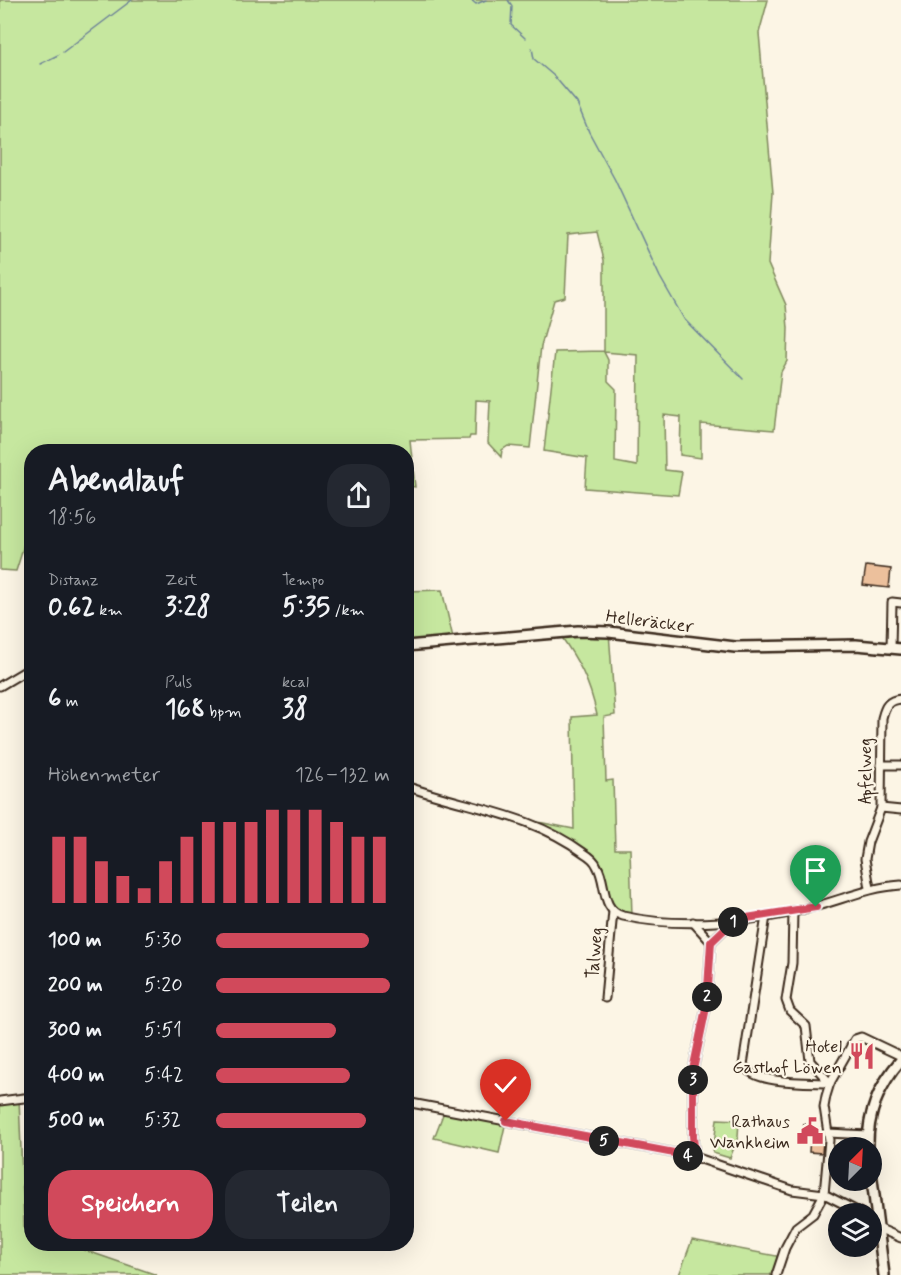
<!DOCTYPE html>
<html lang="de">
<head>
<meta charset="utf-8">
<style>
  body { margin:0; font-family:Mynerve,sans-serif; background:#242831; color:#f1f3f6; height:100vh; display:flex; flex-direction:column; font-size:22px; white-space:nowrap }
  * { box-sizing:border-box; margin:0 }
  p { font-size:20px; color:#9ea1a6 }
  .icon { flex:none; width:33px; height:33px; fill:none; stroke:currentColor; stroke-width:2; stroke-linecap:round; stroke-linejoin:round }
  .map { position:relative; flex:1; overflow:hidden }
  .drawer { position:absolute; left:24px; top:444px; width:390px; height:807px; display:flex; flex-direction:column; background:#171b24; border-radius:24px; box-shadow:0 6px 24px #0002 }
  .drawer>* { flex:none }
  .needle { width:39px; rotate:24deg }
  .fabs { position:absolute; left:828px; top:1137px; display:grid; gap:12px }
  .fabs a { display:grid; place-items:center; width:54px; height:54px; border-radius:50%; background:#171b24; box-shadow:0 6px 24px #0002; font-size:30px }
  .pin { position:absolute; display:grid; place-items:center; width:51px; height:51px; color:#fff; margin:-62px -26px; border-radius:50% 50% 50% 0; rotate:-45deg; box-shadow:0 0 6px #0007 }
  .pin .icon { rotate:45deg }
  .km { position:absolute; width:30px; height:30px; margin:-15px; border-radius:50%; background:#222; color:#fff; font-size:16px; line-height:30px; text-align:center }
  .round { display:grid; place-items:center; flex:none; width:63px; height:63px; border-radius:24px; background:#242831 }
  .headline { display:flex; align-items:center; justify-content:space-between; height:102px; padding:0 24px }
  h1 { font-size:33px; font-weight:800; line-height:45px }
  .stats { display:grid; grid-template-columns:repeat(3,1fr); gap:9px; height:102px; padding:6px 24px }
  .stats div { display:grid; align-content:center }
  .stats b { font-size:26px; font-weight:800 }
  .stats small { font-size:16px; font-weight:400 }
  .stats p { font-size:16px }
  .chart { height:168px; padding:12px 24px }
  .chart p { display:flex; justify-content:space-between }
  .chart svg { width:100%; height:108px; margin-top:6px; stroke:#d1495b; stroke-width:6 }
  .cta { display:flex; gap:12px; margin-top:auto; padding:12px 24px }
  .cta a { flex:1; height:69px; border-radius:24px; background:#d1495b; color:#fff; font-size:24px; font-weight:800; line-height:69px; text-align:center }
  .cta a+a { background:#242831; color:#f1f3f6 }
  ul { padding:0 24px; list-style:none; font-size:20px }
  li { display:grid; grid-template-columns:96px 72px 1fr; align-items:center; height:45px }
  li i { height:15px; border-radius:8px; background:#d1495b }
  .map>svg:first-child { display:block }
</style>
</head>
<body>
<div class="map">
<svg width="901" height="1275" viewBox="0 0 901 1275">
  <rect width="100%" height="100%" fill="#fcf5e5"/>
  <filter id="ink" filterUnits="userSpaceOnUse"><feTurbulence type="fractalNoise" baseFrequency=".0167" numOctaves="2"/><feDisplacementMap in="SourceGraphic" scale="12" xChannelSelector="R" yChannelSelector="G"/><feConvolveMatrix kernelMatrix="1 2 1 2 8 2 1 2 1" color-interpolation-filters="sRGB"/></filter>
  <g filter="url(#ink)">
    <g fill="#c6e79f" stroke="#80885e" stroke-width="1.5" fill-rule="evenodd">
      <path d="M 0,0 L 768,0 L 759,33 L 773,193 L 768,264 L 786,305 L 788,328 L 787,361 L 781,372 L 774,430 L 701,424 L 701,458 L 680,455 L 681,417 L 664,415 L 665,470 L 682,472 L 678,495 L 585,488 L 587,458 L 544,451 L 555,352 L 604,351 L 604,260 L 597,232 L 568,235 L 565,297 L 554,300 L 541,346 L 530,448 L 508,446 L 502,450 L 501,457 L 488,443 L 490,401 L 476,400 L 475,436 L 470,436 L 469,439 L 410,440 L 415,487 L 407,486 L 406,452 L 32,452 C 32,497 31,528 16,571 L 0,570 ZM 604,352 L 638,355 L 637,466 L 615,462 L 616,389 L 608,381 L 608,360 Z"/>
      <path d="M 442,590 L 454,642 L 407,646 L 406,591 Z"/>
      <path d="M 609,632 L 615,715 L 604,717 L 606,781 L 613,780 L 615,849 L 630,849 L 632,917 L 613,911 L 598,867 L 587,855 L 518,818 L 574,829 L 572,717 L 597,715 C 589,679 579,662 559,633 Z"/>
      <path d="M 19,1098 L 24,1226 L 25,1229 L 31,1231 L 32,1244 L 67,1244 L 157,1275 L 0,1275 L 0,1101 Z"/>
      <path d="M 445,1109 L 506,1121 L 499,1153 L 434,1138 Z"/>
      <path d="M 717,1119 L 739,1120 L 738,1137 L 730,1158 L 713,1153 Z"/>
      <path d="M 692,1240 L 782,1257 L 776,1275 L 679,1275 Z"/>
    </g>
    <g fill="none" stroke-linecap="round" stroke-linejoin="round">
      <g stroke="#6d8298" stroke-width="1.5">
        <path d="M 471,0 L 476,4 L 486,0"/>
        <path d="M 508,0 L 512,6 L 511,25 L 525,38"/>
        <path d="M 532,48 L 534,59 L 554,76 L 577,103 L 589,132 L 615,180 L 660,277 L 684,319 L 743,379"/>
        <path d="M 63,52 L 132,0"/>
        <path d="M 40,64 L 58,55"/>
      </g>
    </g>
    <g fill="#ecc09c" stroke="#3b2a1e" stroke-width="1.5">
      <path d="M 866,566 L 891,569 L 889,588 L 863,585 Z"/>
      <path d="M 804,1124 L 818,1128 L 816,1141 L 823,1142 L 822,1153 L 809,1152 L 810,1136 L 802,1134 Z"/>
    </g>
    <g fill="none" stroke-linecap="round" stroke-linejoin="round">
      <defs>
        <g id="street">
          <path d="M 32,637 L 32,657"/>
          <path d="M 891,648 L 892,602 L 901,603"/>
          <path d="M 0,686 L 32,667"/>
          <path d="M 881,765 L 901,765"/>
          <path d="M 406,786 C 469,809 528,812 584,853 C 589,856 595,861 597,866 C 607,882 600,910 623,916 C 679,929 763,922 817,906 C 846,898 871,887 901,885"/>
          <path d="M 881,808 L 901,810"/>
          <path d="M 870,888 L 865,859 L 868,842 L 881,808 L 882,718 C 885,706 888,700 901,699"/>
          <path d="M 793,911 L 792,963 L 786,1000 L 790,1011 L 806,1026 L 810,1061 L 830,1083"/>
          <path d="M 766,916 L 743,1065 C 756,1085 808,1082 830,1083"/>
          <path d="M 693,922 L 711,942"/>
          <path d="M 605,998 L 613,911"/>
          <path d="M 0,1101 L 32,1097"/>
          <path d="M 406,1102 L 695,1157 L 792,1190 L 824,1194 L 863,1214"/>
          <path d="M 828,1133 L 868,1135"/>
          <path d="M 695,1157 L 693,1136 L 693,1070 L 707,1003 L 711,942 L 734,920"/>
          <path d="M 878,1228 L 901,1238"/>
          <path d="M 776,1275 L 785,1248 L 796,1227 L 813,1214 L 824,1194 L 829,1140 L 824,1107 L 826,1096 L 830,1083 L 855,1039 L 861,1037 L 901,1056"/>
        </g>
        <g id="secondary">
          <path d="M 406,646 L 578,631 L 609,632 L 735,647 L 856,645 L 901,649"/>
          <path d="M 868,1148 C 867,1114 879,1085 901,1060"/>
          <path d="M 872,1179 L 884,1275"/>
        </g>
      </defs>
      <use href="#street" stroke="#3b2a1e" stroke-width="11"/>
      <use href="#secondary" stroke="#3b2a1e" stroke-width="14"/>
      <use href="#street" stroke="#fcf5e5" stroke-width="7"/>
      <use href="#secondary" stroke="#fcf5e5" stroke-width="9"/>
    </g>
  </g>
  <g fill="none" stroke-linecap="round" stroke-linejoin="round" filter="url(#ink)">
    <defs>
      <path id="route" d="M 506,1121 L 695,1157 L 693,1136 L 693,1070 L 707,1003 L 711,942 L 734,920 L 816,907"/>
    </defs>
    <use href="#route" stroke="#fff" stroke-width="12"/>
    <use href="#route" stroke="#d1495b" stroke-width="8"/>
  </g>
  <defs>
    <symbol id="restaurant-bare" viewBox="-9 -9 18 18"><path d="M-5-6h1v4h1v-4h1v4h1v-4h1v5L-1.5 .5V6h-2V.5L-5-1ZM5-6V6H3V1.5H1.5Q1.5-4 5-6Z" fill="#d1495b" stroke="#fcf5e5" stroke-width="2.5" paint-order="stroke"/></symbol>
    <symbol id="civic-bare" viewBox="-9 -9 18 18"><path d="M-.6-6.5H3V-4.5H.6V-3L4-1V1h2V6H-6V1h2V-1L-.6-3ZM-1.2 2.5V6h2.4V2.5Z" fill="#d1495b" stroke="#fcf5e5" stroke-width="2.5" paint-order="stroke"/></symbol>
  </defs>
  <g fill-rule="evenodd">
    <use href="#restaurant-bare" x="843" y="1037" width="38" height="38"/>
    <use href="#civic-bare" x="791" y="1112" width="38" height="38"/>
  </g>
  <g text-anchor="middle" stroke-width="4.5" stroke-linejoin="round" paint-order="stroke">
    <g font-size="18" fill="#3b2a1e" stroke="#fcf5e5">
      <text transform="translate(650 621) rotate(7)" y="6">Helleräcker</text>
      <text transform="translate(865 771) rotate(-90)" y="6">Apfelweg</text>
      <text transform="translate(594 953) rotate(-85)" y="6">Talweg</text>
    </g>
    <g font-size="18" fill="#3b2a1e" stroke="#fcf5e5" text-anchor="end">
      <text x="842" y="1052">Hotel<tspan x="842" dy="21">Gasthof Löwen</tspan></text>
      <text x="790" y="1127">Rathaus<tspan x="790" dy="21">Wankheim</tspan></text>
    </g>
  </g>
</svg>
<div class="fabs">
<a><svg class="needle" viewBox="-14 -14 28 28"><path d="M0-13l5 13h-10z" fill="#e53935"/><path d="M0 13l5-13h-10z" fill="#9ea1a6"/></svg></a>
<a><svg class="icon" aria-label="layers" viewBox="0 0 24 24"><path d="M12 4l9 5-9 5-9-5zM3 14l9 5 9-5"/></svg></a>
</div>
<div class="pin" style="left:816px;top:907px;background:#1e9e55"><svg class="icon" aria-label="arrive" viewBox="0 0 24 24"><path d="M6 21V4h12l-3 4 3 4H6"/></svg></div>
<div class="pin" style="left:506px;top:1121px;background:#d93025"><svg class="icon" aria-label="check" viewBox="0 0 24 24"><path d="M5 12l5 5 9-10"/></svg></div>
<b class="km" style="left:733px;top:922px">1</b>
<b class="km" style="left:707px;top:997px">2</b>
<b class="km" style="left:693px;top:1080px">3</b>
<b class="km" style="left:688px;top:1156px">4</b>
<b class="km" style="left:604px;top:1141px">5</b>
<section class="drawer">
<div class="headline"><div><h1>Abendlauf</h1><p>18:56</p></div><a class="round"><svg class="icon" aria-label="share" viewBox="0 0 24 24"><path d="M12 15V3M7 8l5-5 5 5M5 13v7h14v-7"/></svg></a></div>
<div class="stats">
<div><p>Distanz</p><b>0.62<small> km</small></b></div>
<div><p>Zeit</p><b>3:28</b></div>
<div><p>Tempo</p><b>5:35<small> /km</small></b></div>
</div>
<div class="stats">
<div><b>6<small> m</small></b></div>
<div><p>Puls</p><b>168<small> bpm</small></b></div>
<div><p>kcal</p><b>38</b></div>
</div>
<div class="chart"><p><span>Höhenmeter</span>126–132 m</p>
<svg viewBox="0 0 160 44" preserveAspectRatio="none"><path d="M5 44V17M15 44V17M25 44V27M35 44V33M45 44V38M55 44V27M65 44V17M75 44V11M85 44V11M95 44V11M105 44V6M115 44V6M125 44V6M135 44V11M145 44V17M155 44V17"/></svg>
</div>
<ul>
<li><b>100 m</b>5:30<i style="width:88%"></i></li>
<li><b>200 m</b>5:20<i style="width:100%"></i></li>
<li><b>300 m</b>5:51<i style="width:69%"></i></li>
<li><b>400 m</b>5:42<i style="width:77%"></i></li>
<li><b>500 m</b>5:32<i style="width:86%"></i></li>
</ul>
<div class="cta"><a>Speichern</a><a>Teilen</a></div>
</section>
</div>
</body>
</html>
